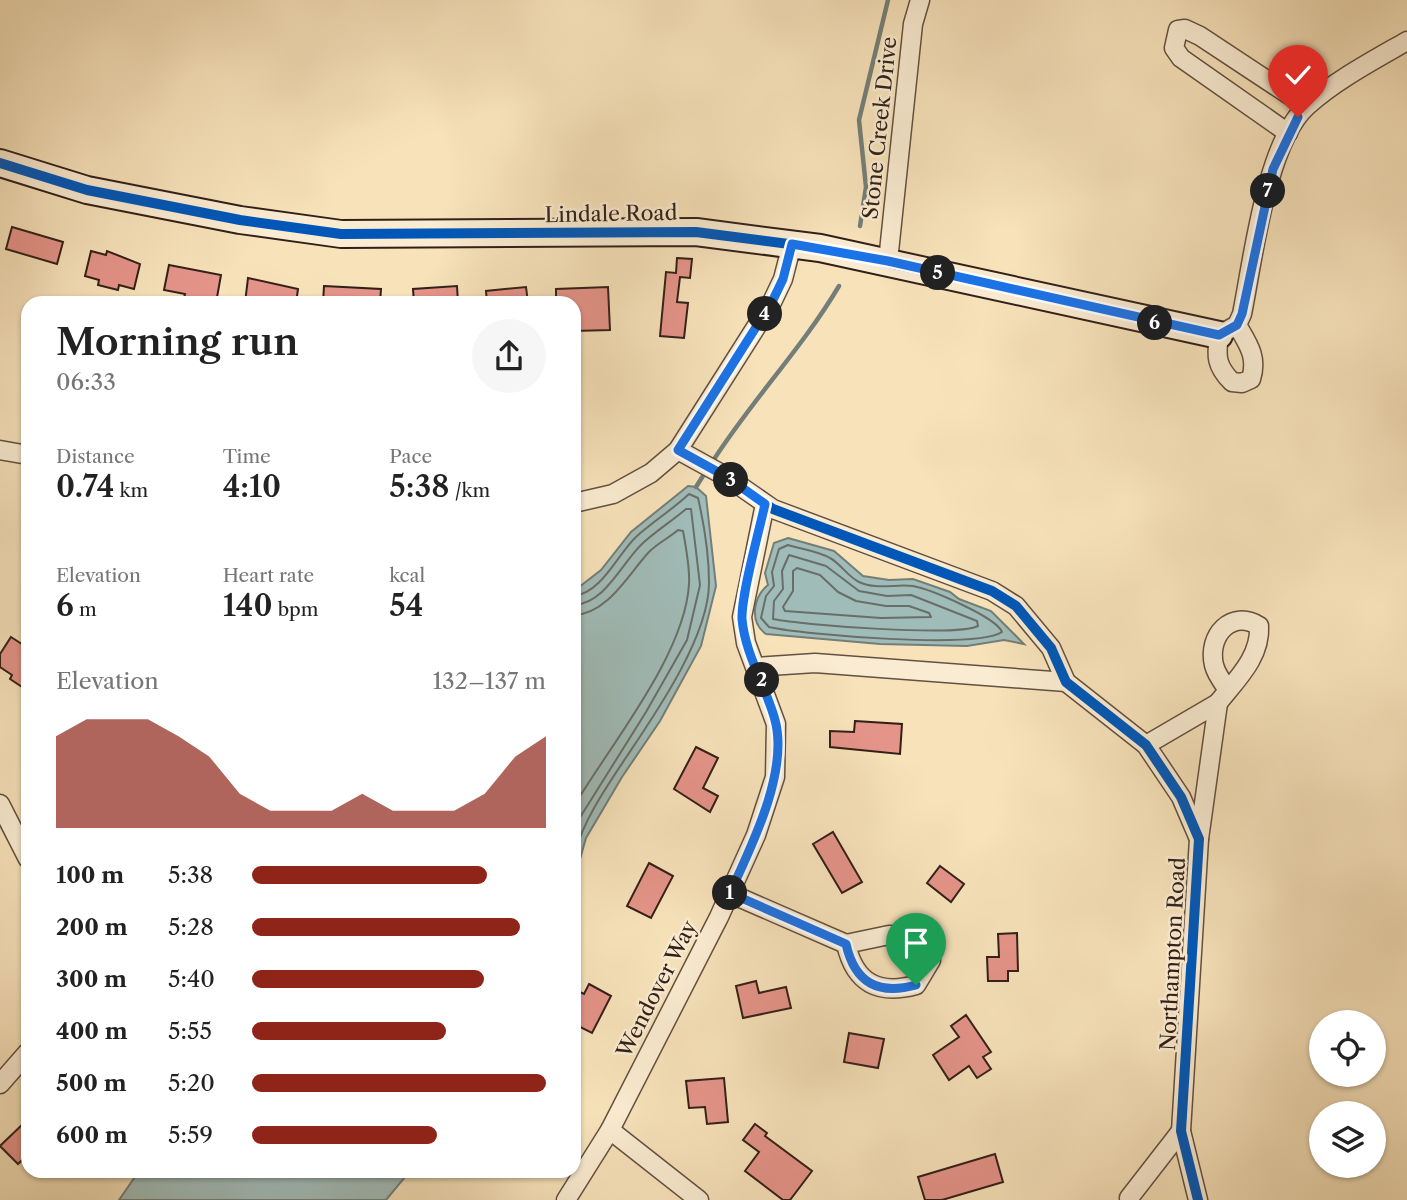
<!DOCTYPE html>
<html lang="en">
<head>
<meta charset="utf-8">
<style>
  body { margin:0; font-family:"Libre Caslon Text",serif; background:#f6f6f6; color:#222; height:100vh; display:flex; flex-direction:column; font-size:26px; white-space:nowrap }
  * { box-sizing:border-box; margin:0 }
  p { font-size:23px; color:#767676 }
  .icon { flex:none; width:38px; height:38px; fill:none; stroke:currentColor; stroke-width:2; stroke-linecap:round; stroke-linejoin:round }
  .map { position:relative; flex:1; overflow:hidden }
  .side { position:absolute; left:21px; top:296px; width:560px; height:882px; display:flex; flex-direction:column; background:#fff; border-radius:21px; box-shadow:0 2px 5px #0004 }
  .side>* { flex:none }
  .fabs { position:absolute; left:1309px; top:1010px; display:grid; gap:14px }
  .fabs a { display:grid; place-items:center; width:77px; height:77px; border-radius:50%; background:#fff; box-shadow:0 2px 5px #0004; font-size:35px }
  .pin { position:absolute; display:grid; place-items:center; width:60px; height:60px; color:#fff; margin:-72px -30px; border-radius:50% 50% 50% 0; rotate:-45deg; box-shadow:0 0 7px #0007 }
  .pin .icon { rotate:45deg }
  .km { position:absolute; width:35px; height:35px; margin:-18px; border-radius:50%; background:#222; color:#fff; font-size:19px; line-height:35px; text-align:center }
  .round { display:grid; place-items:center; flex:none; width:74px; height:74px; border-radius:37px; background:#f6f6f6 }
  .overview { display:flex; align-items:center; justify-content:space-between; height:119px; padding:0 35px }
  h1 { font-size:38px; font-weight:600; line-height:52px }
  .metrics { display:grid; grid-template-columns:repeat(3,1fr); gap:10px; height:119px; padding:7px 35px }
  .metrics div { display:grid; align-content:center }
  .metrics b { font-size:30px; font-weight:600 }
  .metrics small { font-size:19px; font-weight:400 }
  .metrics p { font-size:19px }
  .chart { height:196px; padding:14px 35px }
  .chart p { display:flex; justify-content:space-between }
  .chart svg { width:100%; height:126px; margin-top:7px; fill:#8f2418; opacity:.7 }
  ul { padding:0 35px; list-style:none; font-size:23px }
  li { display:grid; grid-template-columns:112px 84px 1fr; align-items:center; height:52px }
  li i { height:18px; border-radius:9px; background:#8f2418 }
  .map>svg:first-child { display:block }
</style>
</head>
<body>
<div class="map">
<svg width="1407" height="1200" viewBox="0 0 1407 1200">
  <rect width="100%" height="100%" fill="#f7e2ba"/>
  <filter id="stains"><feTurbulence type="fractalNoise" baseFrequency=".00286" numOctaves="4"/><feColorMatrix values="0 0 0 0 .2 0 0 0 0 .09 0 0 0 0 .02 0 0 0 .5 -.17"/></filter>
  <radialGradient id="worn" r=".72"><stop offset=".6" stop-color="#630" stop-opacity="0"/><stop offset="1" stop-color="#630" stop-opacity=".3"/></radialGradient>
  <g fill="#a0bcb8" stroke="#747e78" stroke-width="2">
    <path d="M 688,486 L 696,487 L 706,496 L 716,586 L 701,646 L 660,721 L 622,777 L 586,838 L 574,880 L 574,591 L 601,570 L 631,532 Z"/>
    <path d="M 788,538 L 834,551 L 863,576 L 889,580 L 913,579 L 950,592 L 959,599 L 991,611 L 1024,644 L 1004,640 L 967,646 L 880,644 L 766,634 C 749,622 753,597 768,585 L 765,573 L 774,543 Z"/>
    <path d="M 139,1171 L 410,1171 L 386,1200 L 119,1200 Z"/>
  </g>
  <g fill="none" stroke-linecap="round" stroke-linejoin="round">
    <g stroke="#696e68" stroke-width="2">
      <path d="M 788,545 C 801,549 818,551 830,558 C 841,564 847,576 859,582 C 876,590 895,584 913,586 C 930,589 996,617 1002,632 C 977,649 804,635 769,627 L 761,618 L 766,596 L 774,586 L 772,572 L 779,549 Z"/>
      <path d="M 789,555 L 826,566 L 859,591 L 887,596 L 911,595 L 977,621 L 978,626 C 958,637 802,625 773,619 L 774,601 L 783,589 L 782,571 Z"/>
      <path d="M 797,568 L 820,575 L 838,592 L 856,601 L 886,606 L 909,606 L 929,613 L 931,617 L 881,618 L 785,611 L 783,607 L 793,591 L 793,571 Z"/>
      <path d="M 574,596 C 603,592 618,553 637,536 C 654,521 673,509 689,494 L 698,498 C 704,524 709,557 709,583 C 709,636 656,713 627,756 C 607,786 584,819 574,855"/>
      <path d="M 574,605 C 606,603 622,562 643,543 C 656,531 672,521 686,509 L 691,509 L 700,585 L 687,640 L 646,712 L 574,827"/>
      <path d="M 574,615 C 607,614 628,575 648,553 C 656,544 669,538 678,530 L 683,531 C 686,547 690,568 689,584 C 685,655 610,745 574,806"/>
    </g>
    <g stroke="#747e78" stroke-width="4.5">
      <path d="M 860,226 L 866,187 L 859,120 L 888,0"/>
      <path d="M 711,464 C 750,402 801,350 839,286"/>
      <path d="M 696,487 L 706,471"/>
    </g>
  </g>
  <g fill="#e59489" stroke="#322017" stroke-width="2">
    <path d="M 12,227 L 63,242 L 57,264 L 6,249 Z"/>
    <path d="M 91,251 L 106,255 L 107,251 L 140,264 L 134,289 L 119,285 L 118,290 L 98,285 L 99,280 L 85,276 Z"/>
    <path d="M 677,258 L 692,259 L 690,278 L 680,277 L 677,302 L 688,303 L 684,338 L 660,336 L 666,272 L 676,273 Z"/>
    <path d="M 169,265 L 221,275 L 216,303 L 183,301 L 185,294 L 164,290 Z"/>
    <path d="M 248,278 L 298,289 L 296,303 L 245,303 Z"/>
    <path d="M 324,286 L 381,289 L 380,303 L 323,303 Z"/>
    <path d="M 457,286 L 458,303 L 414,303 L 413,289 Z"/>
    <path d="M 526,287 L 528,303 L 487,303 L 486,291 Z"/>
    <path d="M 608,287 L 610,330 L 574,331 L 574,303 L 556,303 L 556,289 Z"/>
    <path d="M 11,637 L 28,648 L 28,691 L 10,679 L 12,675 L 0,667 L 0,654 Z"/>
    <path d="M 855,721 L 902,724 L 900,754 L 830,747 L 830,731 L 854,732 Z"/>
    <path d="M 696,747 L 718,758 L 703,788 L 718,796 L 710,812 L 674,789 Z"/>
    <path d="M 833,832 L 862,882 L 842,893 L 813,844 Z"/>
    <path d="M 649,863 L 673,876 L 651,918 L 627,906 Z"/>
    <path d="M 940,866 L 964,884 L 951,902 L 927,883 Z"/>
    <path d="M 1017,933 L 1018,971 L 1008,971 L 1008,981 L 988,981 L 987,957 L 999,957 L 998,934 Z"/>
    <path d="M 756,981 L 759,993 L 786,987 L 791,1008 L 743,1018 L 736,986 Z"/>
    <path d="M 589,984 L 611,996 L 592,1033 L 574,1024 L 574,989 L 584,994 Z"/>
    <path d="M 966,1015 L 991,1052 L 983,1057 L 991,1069 L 977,1078 L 969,1066 L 949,1080 L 933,1055 L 959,1037 L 951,1026 Z"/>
    <path d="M 849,1033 L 884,1039 L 878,1068 L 844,1062 Z"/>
    <path d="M 724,1078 L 728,1122 L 707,1124 L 705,1107 L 689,1108 L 686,1081 Z"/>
    <path d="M 28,1119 L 28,1154 L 18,1164 L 0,1146 Z"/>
    <path d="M 755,1124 L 767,1133 L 765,1136 L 812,1171 L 790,1200 L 783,1200 L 745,1171 L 759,1152 L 743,1140 Z"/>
    <path d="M 995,1154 L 1003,1182 L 942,1200 L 925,1200 L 918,1177 Z"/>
  </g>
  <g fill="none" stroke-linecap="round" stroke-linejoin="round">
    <defs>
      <g id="street">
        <path d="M 1288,133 L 1181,58 L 1174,48 L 1178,30 L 1185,29 L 1200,36 L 1306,106"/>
        <path d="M 888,261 L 913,24 L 920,0"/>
        <path d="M 1237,325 C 1248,344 1258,357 1251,379 L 1242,383 L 1232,382 C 1216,366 1216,356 1219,335 L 1237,325 L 1242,314 C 1253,260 1266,143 1307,106 C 1336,80 1374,60 1407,41"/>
        <path d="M 0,450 L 28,455"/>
        <path d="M 678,450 L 727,477 L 773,509 L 992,591 L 1016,606 L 1051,648 L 1066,682 L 1146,745 L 1181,797 L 1199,839 L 1181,1131 L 1198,1200"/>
        <path d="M 574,503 L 613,494 L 651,473 L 678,450 L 772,302 L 783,279 L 792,244"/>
        <path d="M 756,667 L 815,663 L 1066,682"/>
        <path d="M 1218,703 C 1236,680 1261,657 1259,626 C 1232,609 1207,635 1214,665 C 1216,674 1223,683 1228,690"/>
        <path d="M 1146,745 L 1218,703 L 1199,839"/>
        <path d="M 0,804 L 28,859"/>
        <path d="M 729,893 L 846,944"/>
        <path d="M 889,935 L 924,936 L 931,960 L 916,985 C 879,995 855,984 846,944 Z"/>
        <path d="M 0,1084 L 28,1052"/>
        <path d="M 610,1130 L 699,1200"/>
        <path d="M 1129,1198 L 1181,1131"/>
        <path d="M 566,1200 L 610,1130 L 719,917 L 756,835 L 775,777 L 776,724 L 746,643 L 742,617 L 765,504"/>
      </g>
      <path id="secondary" d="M 0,163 L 87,190 L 240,220 L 341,234 L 696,232 L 820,248 L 1219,335"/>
    </defs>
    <use href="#street" stroke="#635040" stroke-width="21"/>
    <use href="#secondary" stroke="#322017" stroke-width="30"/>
    <use href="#street" stroke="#faecd2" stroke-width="18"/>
    <use href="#secondary" stroke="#faecd2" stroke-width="26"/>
    <defs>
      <g id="cycleway">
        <path d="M 0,163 L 87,190 L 240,220 L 341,234 L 696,232 L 820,248 L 1219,335"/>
        <path d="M 678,450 L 727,477 L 773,509 L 992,591 L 1016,606 L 1051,648 L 1066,682 L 1146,745 L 1181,797 L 1199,839 L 1181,1131 L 1198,1200"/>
      </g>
    </defs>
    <use href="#cycleway" stroke="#faecd2" stroke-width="15"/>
    <use href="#cycleway" stroke="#0057b8" stroke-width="10"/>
  </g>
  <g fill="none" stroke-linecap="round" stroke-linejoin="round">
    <defs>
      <path id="route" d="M 916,985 C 879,995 855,984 846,944 L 730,893 C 751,847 789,772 775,720 C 766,687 745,654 742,619 C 741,595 759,532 765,504 L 727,477 L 678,450 L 772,302 L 783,279 L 792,244 L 888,261 L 1219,335 L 1237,325 L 1242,314 L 1273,169 L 1298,117"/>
    </defs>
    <use href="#route" stroke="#fff" stroke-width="14"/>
    <use href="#route" stroke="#1a73e8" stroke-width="9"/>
  </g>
  <g text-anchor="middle" stroke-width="5" stroke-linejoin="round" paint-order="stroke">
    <g font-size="21" fill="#322017" stroke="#faecd2">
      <text transform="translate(880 128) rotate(-84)" y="7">Stone Creek Drive</text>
      <text transform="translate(611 214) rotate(-1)" y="7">Lindale Road</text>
      <text transform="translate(1173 954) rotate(-87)" y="7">Northampton Road</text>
      <text transform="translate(657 989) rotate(-63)" y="7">Wendover Way</text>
    </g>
  </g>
  <rect width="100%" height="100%" filter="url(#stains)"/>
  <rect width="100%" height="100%" fill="url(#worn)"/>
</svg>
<div class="fabs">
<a><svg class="icon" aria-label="locate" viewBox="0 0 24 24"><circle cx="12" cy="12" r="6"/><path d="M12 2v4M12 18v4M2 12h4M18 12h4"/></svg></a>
<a><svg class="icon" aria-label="layers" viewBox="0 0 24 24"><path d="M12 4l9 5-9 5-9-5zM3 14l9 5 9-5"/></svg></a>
</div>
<div class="pin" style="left:916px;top:985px;background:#1e9e55"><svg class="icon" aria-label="arrive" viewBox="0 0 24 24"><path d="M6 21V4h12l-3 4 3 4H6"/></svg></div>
<div class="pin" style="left:1298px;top:117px;background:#d93025"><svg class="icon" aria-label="check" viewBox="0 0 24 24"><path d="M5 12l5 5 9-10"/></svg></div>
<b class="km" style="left:730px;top:893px">1</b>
<b class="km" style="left:762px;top:680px">2</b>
<b class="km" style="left:731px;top:480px">3</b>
<b class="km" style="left:765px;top:314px">4</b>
<b class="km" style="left:938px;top:273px">5</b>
<b class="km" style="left:1155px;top:323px">6</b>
<b class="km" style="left:1268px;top:191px">7</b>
<section class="side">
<div class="overview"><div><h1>Morning run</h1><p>06:33</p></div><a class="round"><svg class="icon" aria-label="share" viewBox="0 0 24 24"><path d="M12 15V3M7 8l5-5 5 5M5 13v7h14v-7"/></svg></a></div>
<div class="metrics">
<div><p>Distance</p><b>0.74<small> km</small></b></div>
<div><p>Time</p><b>4:10</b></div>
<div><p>Pace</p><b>5:38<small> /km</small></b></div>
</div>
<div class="metrics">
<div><p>Elevation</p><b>6<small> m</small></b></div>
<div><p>Heart rate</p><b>140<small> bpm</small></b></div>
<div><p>kcal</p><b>54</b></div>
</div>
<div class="chart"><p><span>Elevation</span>132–137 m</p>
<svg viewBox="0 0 160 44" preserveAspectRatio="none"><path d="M0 44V12L10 6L20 6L30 6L40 12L50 19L60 32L70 38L80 38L90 38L100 32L110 38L120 38L130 38L140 32L150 19L160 12V44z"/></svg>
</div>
<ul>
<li><b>100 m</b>5:38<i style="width:80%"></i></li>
<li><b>200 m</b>5:28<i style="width:91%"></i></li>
<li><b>300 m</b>5:40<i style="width:79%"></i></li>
<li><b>400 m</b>5:55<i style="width:66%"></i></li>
<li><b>500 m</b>5:20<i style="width:100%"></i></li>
<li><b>600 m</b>5:59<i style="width:63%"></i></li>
</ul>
</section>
</div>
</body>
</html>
